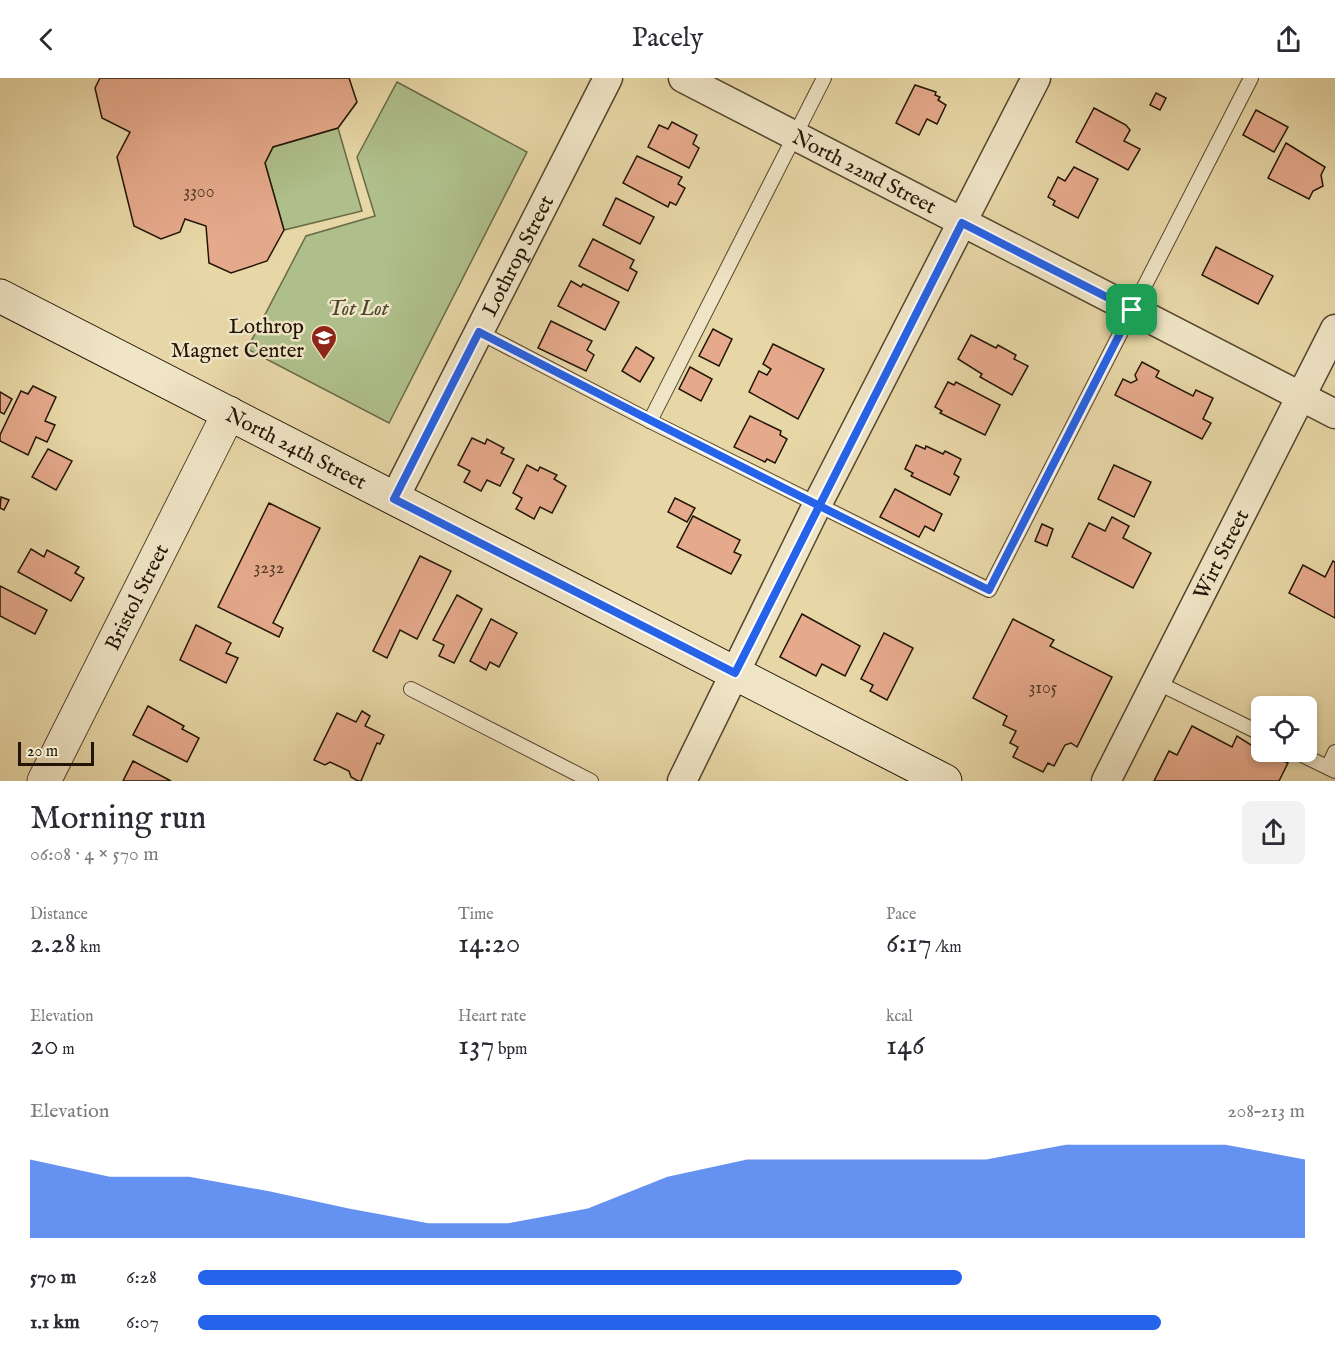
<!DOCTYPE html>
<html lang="en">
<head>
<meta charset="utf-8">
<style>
  body { margin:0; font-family:"IM FELL English",serif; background:#f2f2f3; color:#2b2b33; height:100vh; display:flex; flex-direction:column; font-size:22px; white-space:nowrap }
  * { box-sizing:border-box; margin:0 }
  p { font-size:20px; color:#7c7c81 }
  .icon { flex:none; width:33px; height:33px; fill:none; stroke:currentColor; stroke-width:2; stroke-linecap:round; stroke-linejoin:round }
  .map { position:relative; height:703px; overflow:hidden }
  .side { display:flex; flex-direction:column; background:#fff; flex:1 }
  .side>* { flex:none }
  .controls { position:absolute; left:1251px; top:618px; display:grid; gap:12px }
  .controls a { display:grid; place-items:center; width:66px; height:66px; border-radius:9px; background:#fff; box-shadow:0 3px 9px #0003; font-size:30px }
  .scale { position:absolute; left:18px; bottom:15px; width:76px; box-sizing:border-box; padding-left:6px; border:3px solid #221505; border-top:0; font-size:16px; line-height:21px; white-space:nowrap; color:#221505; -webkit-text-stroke:4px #efe4c5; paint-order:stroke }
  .pin { position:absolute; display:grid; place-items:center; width:51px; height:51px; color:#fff; margin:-26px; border-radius:12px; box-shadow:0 3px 9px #0006 }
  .round { display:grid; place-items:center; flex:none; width:63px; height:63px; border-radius:9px; background:#f2f2f3 }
  .summary { display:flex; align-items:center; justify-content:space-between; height:102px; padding:0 30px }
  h1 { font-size:33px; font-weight:600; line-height:45px }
  .metrics { display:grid; grid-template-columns:repeat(3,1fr); gap:9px; height:102px; padding:6px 30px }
  .metrics div { display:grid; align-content:center }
  .metrics b { font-size:30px; font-weight:600 }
  .metrics small { font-size:16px; font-weight:400 }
  .metrics p { font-size:16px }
  .chart { height:168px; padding:12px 30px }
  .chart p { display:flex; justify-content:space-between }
  .chart svg { width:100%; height:108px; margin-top:6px; fill:#2563eb; opacity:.7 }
  ul { padding:0 30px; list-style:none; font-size:20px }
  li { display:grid; grid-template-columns:96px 72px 1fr; align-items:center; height:45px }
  li i { height:15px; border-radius:8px; background:#2563eb }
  header { display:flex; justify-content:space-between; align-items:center; height:78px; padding:0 30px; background:#fff; font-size:27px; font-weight:600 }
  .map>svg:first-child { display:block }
</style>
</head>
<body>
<header><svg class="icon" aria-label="back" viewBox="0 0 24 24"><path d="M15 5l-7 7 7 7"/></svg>Pacely<svg class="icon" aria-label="share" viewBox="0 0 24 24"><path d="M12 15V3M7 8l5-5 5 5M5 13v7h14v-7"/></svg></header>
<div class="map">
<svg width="1335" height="703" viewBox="0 0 1335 703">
  <rect width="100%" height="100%" fill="#e7d6a6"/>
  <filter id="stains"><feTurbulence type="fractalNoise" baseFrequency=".00333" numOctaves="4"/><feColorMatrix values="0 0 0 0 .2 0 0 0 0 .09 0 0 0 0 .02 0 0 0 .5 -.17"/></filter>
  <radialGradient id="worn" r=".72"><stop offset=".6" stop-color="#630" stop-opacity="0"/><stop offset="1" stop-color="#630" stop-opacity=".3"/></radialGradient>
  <g fill="#afbf8b" stroke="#686a48" stroke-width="1.5">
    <path d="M 397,4 L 527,74 L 389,345 L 247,271 L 306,158 L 375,138 L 357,79 Z"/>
    <path d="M 338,50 L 362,133 L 284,152 L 265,85 L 273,69 Z"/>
  </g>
  <g fill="#e5a98b" stroke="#221505" stroke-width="1.5">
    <path d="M 100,0 L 349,0 L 357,24 L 338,50 L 273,69 L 265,85 L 284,152 L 267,183 L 231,195 L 209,185 L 206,148 L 185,141 L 180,154 L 161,161 L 134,148 L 117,79 L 130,54 L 102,40 L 95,10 Z"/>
    <path d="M 915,7 L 936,14 L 935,17 L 940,19 L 938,22 L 946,27 L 937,46 L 927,41 L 919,57 L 896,45 Z"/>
    <path d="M 1156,15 L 1166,20 L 1160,32 L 1150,27 Z"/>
    <path d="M 1094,30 L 1126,47 L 1130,52 L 1124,63 L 1140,71 L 1128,92 L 1076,64 Z"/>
    <path d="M 1256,32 L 1288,49 L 1274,74 L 1243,57 Z"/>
    <path d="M 672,44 L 697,57 L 693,66 L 699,70 L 689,90 L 648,69 L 659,47 L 668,51 Z"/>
    <path d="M 1286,65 L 1325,89 L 1321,97 L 1323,108 L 1313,113 L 1309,121 L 1268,100 Z"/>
    <path d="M 637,78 L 682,99 L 678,106 L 685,110 L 676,127 L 670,124 L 668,129 L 623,105 Z"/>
    <path d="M 1074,89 L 1098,101 L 1078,140 L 1053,127 L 1055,123 L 1048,119 L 1058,99 L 1065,103 Z"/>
    <path d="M 616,120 L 654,139 L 640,166 L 603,147 Z"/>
    <path d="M 593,161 L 634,182 L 630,190 L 637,194 L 628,213 L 579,188 Z"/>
    <path d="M 1216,169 L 1273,198 L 1258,226 L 1202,197 Z"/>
    <path d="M 571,203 L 581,209 L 583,206 L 619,224 L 605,252 L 558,228 Z"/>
    <path d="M 551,243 L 592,263 L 587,272 L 594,277 L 586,293 L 538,270 Z"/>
    <path d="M 713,251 L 732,261 L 719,288 L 699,278 Z"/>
    <path d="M 971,257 L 996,270 L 998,267 L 1016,277 L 1014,281 L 1028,288 L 1012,317 L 980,299 L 982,296 L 958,281 Z"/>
    <path d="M 773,266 L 824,291 L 798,341 L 749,314 L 759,293 L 767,297 L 771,291 L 763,286 Z"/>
    <path d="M 636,269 L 654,280 L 640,304 L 622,293 Z"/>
    <path d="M 1142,284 L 1159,293 L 1156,299 L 1193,318 L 1196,312 L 1213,320 L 1203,341 L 1211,345 L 1202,361 L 1115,317 L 1123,301 L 1131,305 L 1137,302 L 1135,297 Z"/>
    <path d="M 690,289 L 712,301 L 701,323 L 679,311 Z"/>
    <path d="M 948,304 L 954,307 L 956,304 L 1000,327 L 985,357 L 940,335 L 942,333 L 935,329 Z"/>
    <path d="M 33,308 L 56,319 L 45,343 L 55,347 L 47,364 L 36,359 L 28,377 L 0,363 L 0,357 L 21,313 L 28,316 Z"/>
    <path d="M 0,314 L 12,321 L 4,336 L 0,334 Z"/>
    <path d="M 750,338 L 781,353 L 780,357 L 787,361 L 775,385 L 767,381 L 765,384 L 734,369 Z"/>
    <path d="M 472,360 L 485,366 L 487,361 L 504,370 L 501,375 L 514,381 L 500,408 L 487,402 L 481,413 L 464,404 L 470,393 L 458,387 Z"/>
    <path d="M 916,367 L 925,371 L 926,368 L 943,376 L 945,373 L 961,381 L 954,396 L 959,399 L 950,417 L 911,398 L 913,395 L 905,391 Z"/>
    <path d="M 48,371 L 72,383 L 56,412 L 32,399 Z"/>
    <path d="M 527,387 L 538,393 L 540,389 L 557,397 L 554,401 L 566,408 L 552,435 L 540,429 L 534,441 L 516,431 L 522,420 L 513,415 Z"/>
    <path d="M 1114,387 L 1151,404 L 1134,439 L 1098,421 Z"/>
    <path d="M 895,411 L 942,436 L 934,453 L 925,448 L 919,459 L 880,439 Z"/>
    <path d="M 1,419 L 9,422 L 4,432 L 0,430 Z"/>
    <path d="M 675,420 L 695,430 L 687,444 L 668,434 Z"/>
    <path d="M 269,425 L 320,450 L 273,545 L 283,550 L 279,559 L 218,529 Z"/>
    <path d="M 693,438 L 740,462 L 734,474 L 741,477 L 731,496 L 677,469 Z"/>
    <path d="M 1112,439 L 1129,448 L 1123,460 L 1151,475 L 1133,510 L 1072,479 L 1089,445 L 1105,453 Z"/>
    <path d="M 1042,446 L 1053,451 L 1047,468 L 1035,463 Z"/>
    <path d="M 31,471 L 44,479 L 47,472 L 79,489 L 75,495 L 84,500 L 71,523 L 18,494 Z"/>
    <path d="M 420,478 L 451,493 L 417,561 L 400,552 L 387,580 L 373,573 Z"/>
    <path d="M 1333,483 L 1335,484 L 1335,540 L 1289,515 L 1303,487 L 1325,499 Z"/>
    <path d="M 0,508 L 47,532 L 35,556 L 0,538 Z"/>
    <path d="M 457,517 L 482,531 L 454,585 L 439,578 L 444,567 L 433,562 Z"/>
    <path d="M 802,536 L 860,568 L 845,598 L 822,586 L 816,598 L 780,579 Z"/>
    <path d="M 491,541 L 517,555 L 499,589 L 490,584 L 486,592 L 470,583 Z"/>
    <path d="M 1013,541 L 1054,562 L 1050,568 L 1112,599 L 1077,669 L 1071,665 L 1065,667 L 1054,688 L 1048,685 L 1043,694 L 1013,679 L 1018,669 L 1010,665 L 1016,653 L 1003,647 L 1007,638 L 973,620 Z"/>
    <path d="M 196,547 L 231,565 L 226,575 L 238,580 L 226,605 L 180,582 Z"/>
    <path d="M 884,555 L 913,570 L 887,622 L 870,613 L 873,607 L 861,601 Z"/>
    <path d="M 148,628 L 184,648 L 182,651 L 199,660 L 187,684 L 133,657 Z"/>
    <path d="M 362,633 L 370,638 L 365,648 L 384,657 L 380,666 L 377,665 L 361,703 L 358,703 L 351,699 L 349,693 L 330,684 L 325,687 L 314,682 L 337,635 L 356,644 Z"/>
    <path d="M 1192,648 L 1232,669 L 1237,658 L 1262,674 L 1288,685 L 1279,703 L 1154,703 L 1169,673 L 1177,677 Z"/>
    <path d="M 133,683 L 171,703 L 123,703 Z"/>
  </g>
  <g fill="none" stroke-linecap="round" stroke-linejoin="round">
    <defs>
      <g id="service">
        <path d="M 479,254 L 650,343 L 989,512 L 1251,0"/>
        <path d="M 650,343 L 824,0"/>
        <path d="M 1156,604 L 1262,656"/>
        <path d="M 411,611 L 591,703"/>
        <path d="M 1296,674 L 1335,693"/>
        <path d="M 1328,689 L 1335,674"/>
      </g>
      <g id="minor">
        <path id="s1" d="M 683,0 L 1335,336"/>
        <path id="s2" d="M 394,421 L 608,0"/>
        <path d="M 682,703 L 817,427 L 1036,0"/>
        <path id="s3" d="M 1106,703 L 1335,251"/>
      </g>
      <g id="tertiary">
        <path id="s4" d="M 44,703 L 229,335"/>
      </g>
      <g id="secondary">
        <path id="s5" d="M 0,218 L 945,703"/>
      </g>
    </defs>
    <use href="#service" stroke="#53452d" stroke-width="16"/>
    <use href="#minor" stroke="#53452d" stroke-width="31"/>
    <use href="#tertiary" stroke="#53452d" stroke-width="35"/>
    <use href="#secondary" stroke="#221505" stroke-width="35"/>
    <use href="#service" stroke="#efe4c5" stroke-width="14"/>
    <use href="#minor" stroke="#efe4c5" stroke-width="28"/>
    <use href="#tertiary" stroke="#efe4c5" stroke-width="33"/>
    <use href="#secondary" stroke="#efe4c5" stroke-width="33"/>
  </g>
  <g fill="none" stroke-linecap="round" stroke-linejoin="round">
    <defs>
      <path id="route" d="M 1132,232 L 989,512 C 818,428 648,342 479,254 L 394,421 L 735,595 L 962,145 L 1132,232"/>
    </defs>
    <use href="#route" stroke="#fff" stroke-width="12"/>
    <use href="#route" stroke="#2563eb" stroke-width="8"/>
  </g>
  <defs>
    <symbol id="school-pin" viewBox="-11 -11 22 30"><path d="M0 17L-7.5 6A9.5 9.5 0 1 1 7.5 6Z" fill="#8f2418" stroke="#efe4c5"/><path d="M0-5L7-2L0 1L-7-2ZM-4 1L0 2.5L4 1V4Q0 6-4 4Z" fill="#fff"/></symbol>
  </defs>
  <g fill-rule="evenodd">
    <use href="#school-pin" x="309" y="245" width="30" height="40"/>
  </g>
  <g text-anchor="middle" stroke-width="5" stroke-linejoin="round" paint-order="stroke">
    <g font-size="18" fill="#533a26">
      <text x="199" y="119">3300</text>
      <text x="269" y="495">3232</text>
      <text x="1043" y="615">3105</text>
    </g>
    <g font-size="21" fill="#221505" stroke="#efe4c5">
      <text dy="7" stroke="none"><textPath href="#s1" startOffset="204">North 22nd Street</textPath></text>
      <text dy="7" stroke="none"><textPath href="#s2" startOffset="273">Lothrop Street</textPath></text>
      <text dy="7" stroke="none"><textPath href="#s5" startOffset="333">North 24th Street</textPath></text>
      <text dy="7" stroke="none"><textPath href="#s3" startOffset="254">Wirt Street</textPath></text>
      <text dy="7" stroke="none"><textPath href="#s4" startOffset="206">Bristol Street</textPath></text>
    </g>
    <g font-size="21" font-style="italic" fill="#4c482d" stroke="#efe4c5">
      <text x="358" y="237">Tot Lot</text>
    </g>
    <g font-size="21" fill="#221505" stroke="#efe4c5" text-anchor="end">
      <text x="304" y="255">Lothrop<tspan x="304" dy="24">Magnet Center</tspan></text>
    </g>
  </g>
  <rect width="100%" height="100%" filter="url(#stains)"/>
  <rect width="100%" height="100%" fill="url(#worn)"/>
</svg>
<div class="controls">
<a><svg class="icon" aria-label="locate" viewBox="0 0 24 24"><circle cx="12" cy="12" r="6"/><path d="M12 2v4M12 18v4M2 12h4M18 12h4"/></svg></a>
</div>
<div class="scale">20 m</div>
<div class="pin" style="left:1132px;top:232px;background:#1e9e55"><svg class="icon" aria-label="arrive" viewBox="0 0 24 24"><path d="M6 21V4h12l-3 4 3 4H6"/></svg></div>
</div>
<section class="side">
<div class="summary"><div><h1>Morning run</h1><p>06:08 · 4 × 570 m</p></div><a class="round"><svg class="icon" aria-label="share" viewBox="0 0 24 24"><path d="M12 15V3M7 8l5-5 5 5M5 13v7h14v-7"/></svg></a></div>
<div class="metrics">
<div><p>Distance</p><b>2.28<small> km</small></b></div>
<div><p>Time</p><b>14:20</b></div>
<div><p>Pace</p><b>6:17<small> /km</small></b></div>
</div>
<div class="metrics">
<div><p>Elevation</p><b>20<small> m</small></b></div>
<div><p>Heart rate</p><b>137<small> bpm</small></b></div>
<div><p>kcal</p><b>146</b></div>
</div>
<div class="chart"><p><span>Elevation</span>208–213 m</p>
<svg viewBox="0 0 160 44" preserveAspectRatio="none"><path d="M0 44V12L10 19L20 19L30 25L40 32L50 38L60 38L70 32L80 19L90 12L100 12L110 12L120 12L130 6L140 6L150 6L160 12V44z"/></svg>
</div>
<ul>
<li><b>570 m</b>6:28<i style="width:69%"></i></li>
<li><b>1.1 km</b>6:07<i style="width:87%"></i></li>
</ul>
</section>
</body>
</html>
